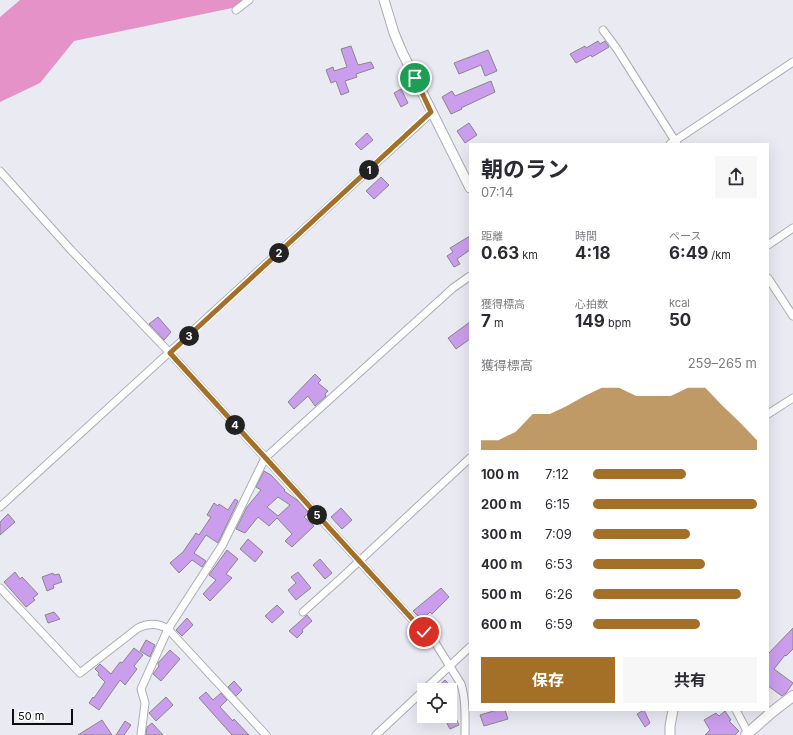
<!DOCTYPE html>
<html lang="ja">
<head>
<meta charset="utf-8">
<style>
  body { margin:0; font-family:Inter,"Noto Sans JP",sans-serif; background:#f7f7f7; color:#2b2b33; height:100vh; display:flex; flex-direction:column; font-size:15px; white-space:nowrap }
  * { box-sizing:border-box; margin:0 }
  p { font-size:13px; color:#7c7c81 }
  .icon { flex:none; width:22px; height:22px; fill:none; stroke:currentColor; stroke-width:2; stroke-linecap:round; stroke-linejoin:round }
  .map { position:relative; flex:1; overflow:hidden }
  .panel { position:absolute; left:469px; top:143px; width:300px; height:568px; display:flex; flex-direction:column; background:#fff; border-radius:0px; box-shadow:0 4px 16px #0002 }
  .panel>* { flex:none }
  .fabs { position:absolute; left:417px; top:683px; display:grid; gap:8px }
  .fabs a { display:grid; place-items:center; width:40px; height:40px; border-radius:0px; background:#fff; box-shadow:0 4px 16px #0002; font-size:20px }
  .scale { position:absolute; left:12px; bottom:10px; width:61px; box-sizing:border-box; padding-left:4px; border:2px solid #0d0e10; border-top:0; font-size:11px; line-height:14px; white-space:nowrap; color:#0d0e10; -webkit-text-stroke:3px #fff; paint-order:stroke }
  .pin { position:absolute; display:grid; place-items:center; width:34px; height:34px; color:#fff; margin:-17px; border:2px solid #fff; border-radius:50%; box-shadow:0 1px 4px #0007 }
  .km { position:absolute; width:20px; height:20px; margin:-10px; border-radius:50%; background:#222; color:#fff; font-size:11px; line-height:20px; text-align:center }
  .round { display:grid; place-items:center; flex:none; width:42px; height:42px; border-radius:0px; background:#f7f7f7 }
  .headline { display:flex; align-items:center; justify-content:space-between; height:68px; padding:0 12px }
  h1 { font-size:22px; font-weight:700; line-height:30px }
  .figures { display:grid; grid-template-columns:repeat(3,1fr); gap:6px; height:68px; padding:4px 12px }
  .figures div { display:grid; align-content:center }
  .figures b { font-size:17px; font-weight:700 }
  .figures small { font-size:11px; font-weight:400 }
  .figures p { font-size:11px }
  .chart { height:112px; padding:8px 12px }
  .chart p { display:flex; justify-content:space-between }
  .chart svg { width:100%; height:72px; margin-top:4px; fill:#a47028; opacity:.7 }
  .button { display:flex; gap:8px; margin-top:auto; padding:8px 12px }
  .button a { flex:1; height:46px; border-radius:0px; background:#a47028; color:#fff; font-size:16px; font-weight:700; line-height:46px; text-align:center }
  .button a+a { background:#f7f7f7; color:#2b2b33 }
  ul { padding:0 12px; list-style:none; font-size:13px }
  li { display:grid; grid-template-columns:64px 48px 1fr; align-items:center; height:30px }
  li i { height:10px; border-radius:5px; background:#a47028 }
  .map>svg:first-child { display:block }
</style>
</head>
<body>
<div class="map">
<svg width="793" height="735" viewBox="0 0 793 735">
  <rect width="100%" height="100%" fill="#e9eaf2"/>
  <path fill="#e492c8" d="M 20,0 L 247,0 L 237,7 L 74,41 L 40,83 L 0,102 L 0,17 Z"/>
  <g fill="#cb9eed" stroke="#89868c" fill-rule="evenodd">
    <path d="M 598,41 L 600,44 L 605,41 L 609,47 L 592,57 L 591,55 L 576,63 L 570,54 L 585,46 L 586,48 Z"/>
    <path d="M 351,46 L 358,65 L 371,62 L 374,68 L 356,74 L 357,77 L 345,81 L 349,92 L 341,95 L 336,81 L 331,83 L 326,70 L 333,67 L 334,71 L 347,67 L 341,49 Z"/>
    <path d="M 488,50 L 497,71 L 485,76 L 481,65 L 459,74 L 454,63 Z"/>
    <path d="M 491,81 L 495,92 L 461,108 L 462,109 L 451,114 L 442,97 L 452,91 L 455,96 Z"/>
    <path d="M 401,89 L 408,103 L 401,107 L 394,93 Z"/>
    <path d="M 469,123 L 477,135 L 465,143 L 457,131 Z"/>
    <path d="M 367,133 L 373,140 L 361,150 L 355,144 Z"/>
    <path d="M 381,177 L 389,185 L 374,199 L 366,191 Z"/>
    <path d="M 470,236 L 470,250 L 457,259 L 460,264 L 454,267 L 447,256 L 453,252 L 450,248 Z"/>
    <path d="M 158,317 L 171,332 L 164,340 L 149,324 Z"/>
    <path d="M 470,322 L 470,339 L 456,349 L 448,338 Z"/>
    <path d="M 315,374 L 321,380 L 318,383 L 328,391 L 325,394 L 326,396 L 315,406 L 308,396 L 294,409 L 288,402 Z"/>
    <path d="M 264,471 L 271,475 L 285,490 L 284,491 L 297,500 L 309,513 L 304,517 L 314,526 L 292,547 L 285,541 L 292,534 L 277,518 L 269,526 L 258,517 L 245,533 L 236,529 L 247,507 L 261,490 L 256,487 ZM 278,497 L 290,505 L 278,516 L 267,507 Z"/>
    <path d="M 235,499 L 238,501 L 218,543 L 206,535 L 194,553 L 206,561 L 202,567 L 192,560 L 179,573 L 170,563 L 183,552 L 196,533 L 199,535 L 211,517 L 207,515 L 214,503 L 218,506 L 219,504 L 228,510 Z"/>
    <path d="M 341,508 L 352,520 L 342,529 L 331,517 Z"/>
    <path d="M 8,514 L 15,522 L 0,535 L 0,522 Z"/>
    <path d="M 248,539 L 263,552 L 255,562 L 240,549 Z"/>
    <path d="M 227,550 L 238,559 L 226,574 L 232,578 L 210,601 L 203,594 L 216,580 L 209,575 Z"/>
    <path d="M 320,559 L 332,573 L 325,579 L 313,565 Z"/>
    <path d="M 15,572 L 20,579 L 22,577 L 38,594 L 33,598 L 35,600 L 26,607 L 4,582 Z"/>
    <path d="M 298,572 L 311,588 L 296,600 L 288,590 L 296,583 L 291,577 Z"/>
    <path d="M 53,573 L 54,575 L 59,574 L 62,582 L 53,585 L 54,588 L 47,591 L 42,577 Z"/>
    <path d="M 441,588 L 449,597 L 432,614 L 430,612 L 422,620 L 413,611 Z"/>
    <path d="M 277,605 L 284,612 L 272,623 L 265,616 Z"/>
    <path d="M 54,612 L 60,619 L 48,623 L 45,615 Z"/>
    <path d="M 307,615 L 312,621 L 302,630 L 303,632 L 297,638 L 289,631 Z"/>
    <path d="M 187,618 L 193,625 L 182,636 L 176,630 Z"/>
    <path d="M 793,628 L 793,649 L 786,656 L 785,655 L 774,669 L 793,683 L 786,693 L 782,696 L 768,686 L 768,654 Z"/>
    <path d="M 146,640 L 155,645 L 150,657 L 140,651 Z"/>
    <path d="M 134,648 L 143,655 L 134,666 L 137,669 L 125,685 L 120,680 L 99,710 L 89,703 L 93,697 L 94,698 L 105,682 L 98,675 L 99,673 L 95,669 L 100,664 L 111,674 L 120,662 L 122,663 Z"/>
    <path d="M 170,650 L 180,659 L 161,681 L 153,674 L 159,666 L 158,664 L 158,663 Z"/>
    <path d="M 445,680 L 454,690 L 434,690 Z"/>
    <path d="M 234,681 L 242,690 L 236,696 L 228,687 Z"/>
    <path d="M 206,692 L 213,700 L 221,693 L 227,700 L 220,707 L 233,721 L 234,719 L 249,735 L 232,735 L 199,698 Z"/>
    <path d="M 166,697 L 173,705 L 156,721 L 149,713 Z"/>
    <path d="M 497,710 L 505,710 L 508,719 L 484,726 L 480,715 Z"/>
    <path d="M 644,710 L 650,723 L 645,727 L 637,714 Z"/>
    <path d="M 725,711 L 731,720 L 729,721 L 739,731 L 735,735 L 705,735 L 710,730 L 704,720 L 716,713 L 719,716 Z"/>
    <path d="M 443,716 L 455,716 L 459,725 L 450,729 Z"/>
    <path d="M 102,720 L 112,735 L 78,735 Z"/>
    <path d="M 125,721 L 131,725 L 124,735 L 116,735 Z"/>
    <path d="M 152,723 L 163,735 L 146,735 L 147,727 Z"/>
  </g>
  <g fill="none" stroke-linecap="round" stroke-linejoin="round">
    <defs>
      <g id="minor">
        <path d="M 236,10 L 249,0"/>
        <path d="M 603,30 L 617,49 L 677,144"/>
        <path d="M 670,144 L 793,62"/>
        <path d="M 0,171 L 71,250 L 170,353 L 421,629 L 436,644 L 461,684 C 466,700 465,718 465,735"/>
        <path d="M 768,245 L 793,228"/>
        <path d="M 768,278 L 793,316"/>
        <path d="M 768,414 L 793,398"/>
        <path d="M 0,507 L 431,113"/>
        <path d="M 0,588 L 80,673 L 138,628 C 148,623 158,623 168,629 L 266,735"/>
        <path d="M 303,612 L 340,579 L 470,458"/>
        <path d="M 736,710 L 748,733"/>
        <path d="M 141,735 L 145,703 L 141,689 L 168,629 L 223,544 L 265,458 L 453,288 L 470,276"/>
        <path d="M 376,735 L 470,647"/>
      </g>
      <g id="tertiary">
        <path d="M 384,0 L 394,33 L 402,52 L 470,188"/>
        <path d="M 670,735 L 670,726 L 673,710"/>
      </g>
      <path id="secondary" d="M 746,735 L 772,712 L 793,696"/>
    </defs>
    <use href="#minor" stroke="#acadb4" stroke-width="9"/>
    <use href="#tertiary" stroke="#acadb4" stroke-width="11"/>
    <use href="#secondary" stroke="#acadb4" stroke-width="12"/>
    <use href="#minor" stroke="#fff" stroke-width="7"/>
    <use href="#tertiary" stroke="#fff" stroke-width="9"/>
    <use href="#secondary" stroke="#fff" stroke-width="10"/>
  </g>
  <g fill="none" stroke-linecap="round" stroke-linejoin="round">
    <defs>
      <path id="route" d="M 415,78 L 431,112 L 170,353 L 424,632"/>
    </defs>
    <use href="#route" stroke="#fff" stroke-width="8"/>
    <use href="#route" stroke="#a47028" stroke-width="5"/>
  </g>
</svg>
<div class="fabs">
<a><svg class="icon" aria-label="locate" viewBox="0 0 24 24"><circle cx="12" cy="12" r="6"/><path d="M12 2v4M12 18v4M2 12h4M18 12h4"/></svg></a>
</div>
<div class="scale">50 m</div>
<div class="pin" style="left:415px;top:78px;background:#1e9e55"><svg class="icon" aria-label="arrive" viewBox="0 0 24 24"><path d="M6 21V4h12l-3 4 3 4H6"/></svg></div>
<div class="pin" style="left:424px;top:632px;background:#d93025"><svg class="icon" aria-label="check" viewBox="0 0 24 24"><path d="M5 12l5 5 9-10"/></svg></div>
<b class="km" style="left:369px;top:170px">1</b>
<b class="km" style="left:279px;top:253px">2</b>
<b class="km" style="left:189px;top:336px">3</b>
<b class="km" style="left:235px;top:425px">4</b>
<b class="km" style="left:317px;top:515px">5</b>
<section class="panel">
<div class="headline"><div><h1>朝のラン</h1><p>07:14</p></div><a class="round"><svg class="icon" aria-label="share" viewBox="0 0 24 24"><path d="M12 15V3M7 8l5-5 5 5M5 13v7h14v-7"/></svg></a></div>
<div class="figures">
<div><p>距離</p><b>0.63<small> km</small></b></div>
<div><p>時間</p><b>4:18</b></div>
<div><p>ペース</p><b>6:49<small> /km</small></b></div>
</div>
<div class="figures">
<div><p>獲得標高</p><b>7<small> m</small></b></div>
<div><p>心拍数</p><b>149<small> bpm</small></b></div>
<div><p>kcal</p><b>50</b></div>
</div>
<div class="chart"><p><span>獲得標高</span>259–265 m</p>
<svg viewBox="0 0 160 44" preserveAspectRatio="none"><path d="M0 44V38L10 38L20 33L30 22L40 22L50 17L60 11L70 6L80 6L90 11L100 11L110 11L120 6L130 6L140 17L150 27L160 38V44z"/></svg>
</div>
<ul>
<li><b>100 m</b>7:12<i style="width:57%"></i></li>
<li><b>200 m</b>6:15<i style="width:100%"></i></li>
<li><b>300 m</b>7:09<i style="width:59%"></i></li>
<li><b>400 m</b>6:53<i style="width:68%"></i></li>
<li><b>500 m</b>6:26<i style="width:90%"></i></li>
<li><b>600 m</b>6:59<i style="width:65%"></i></li>
</ul>
<div class="button"><a>保存</a><a>共有</a></div>
</section>
</div>
</body>
</html>
